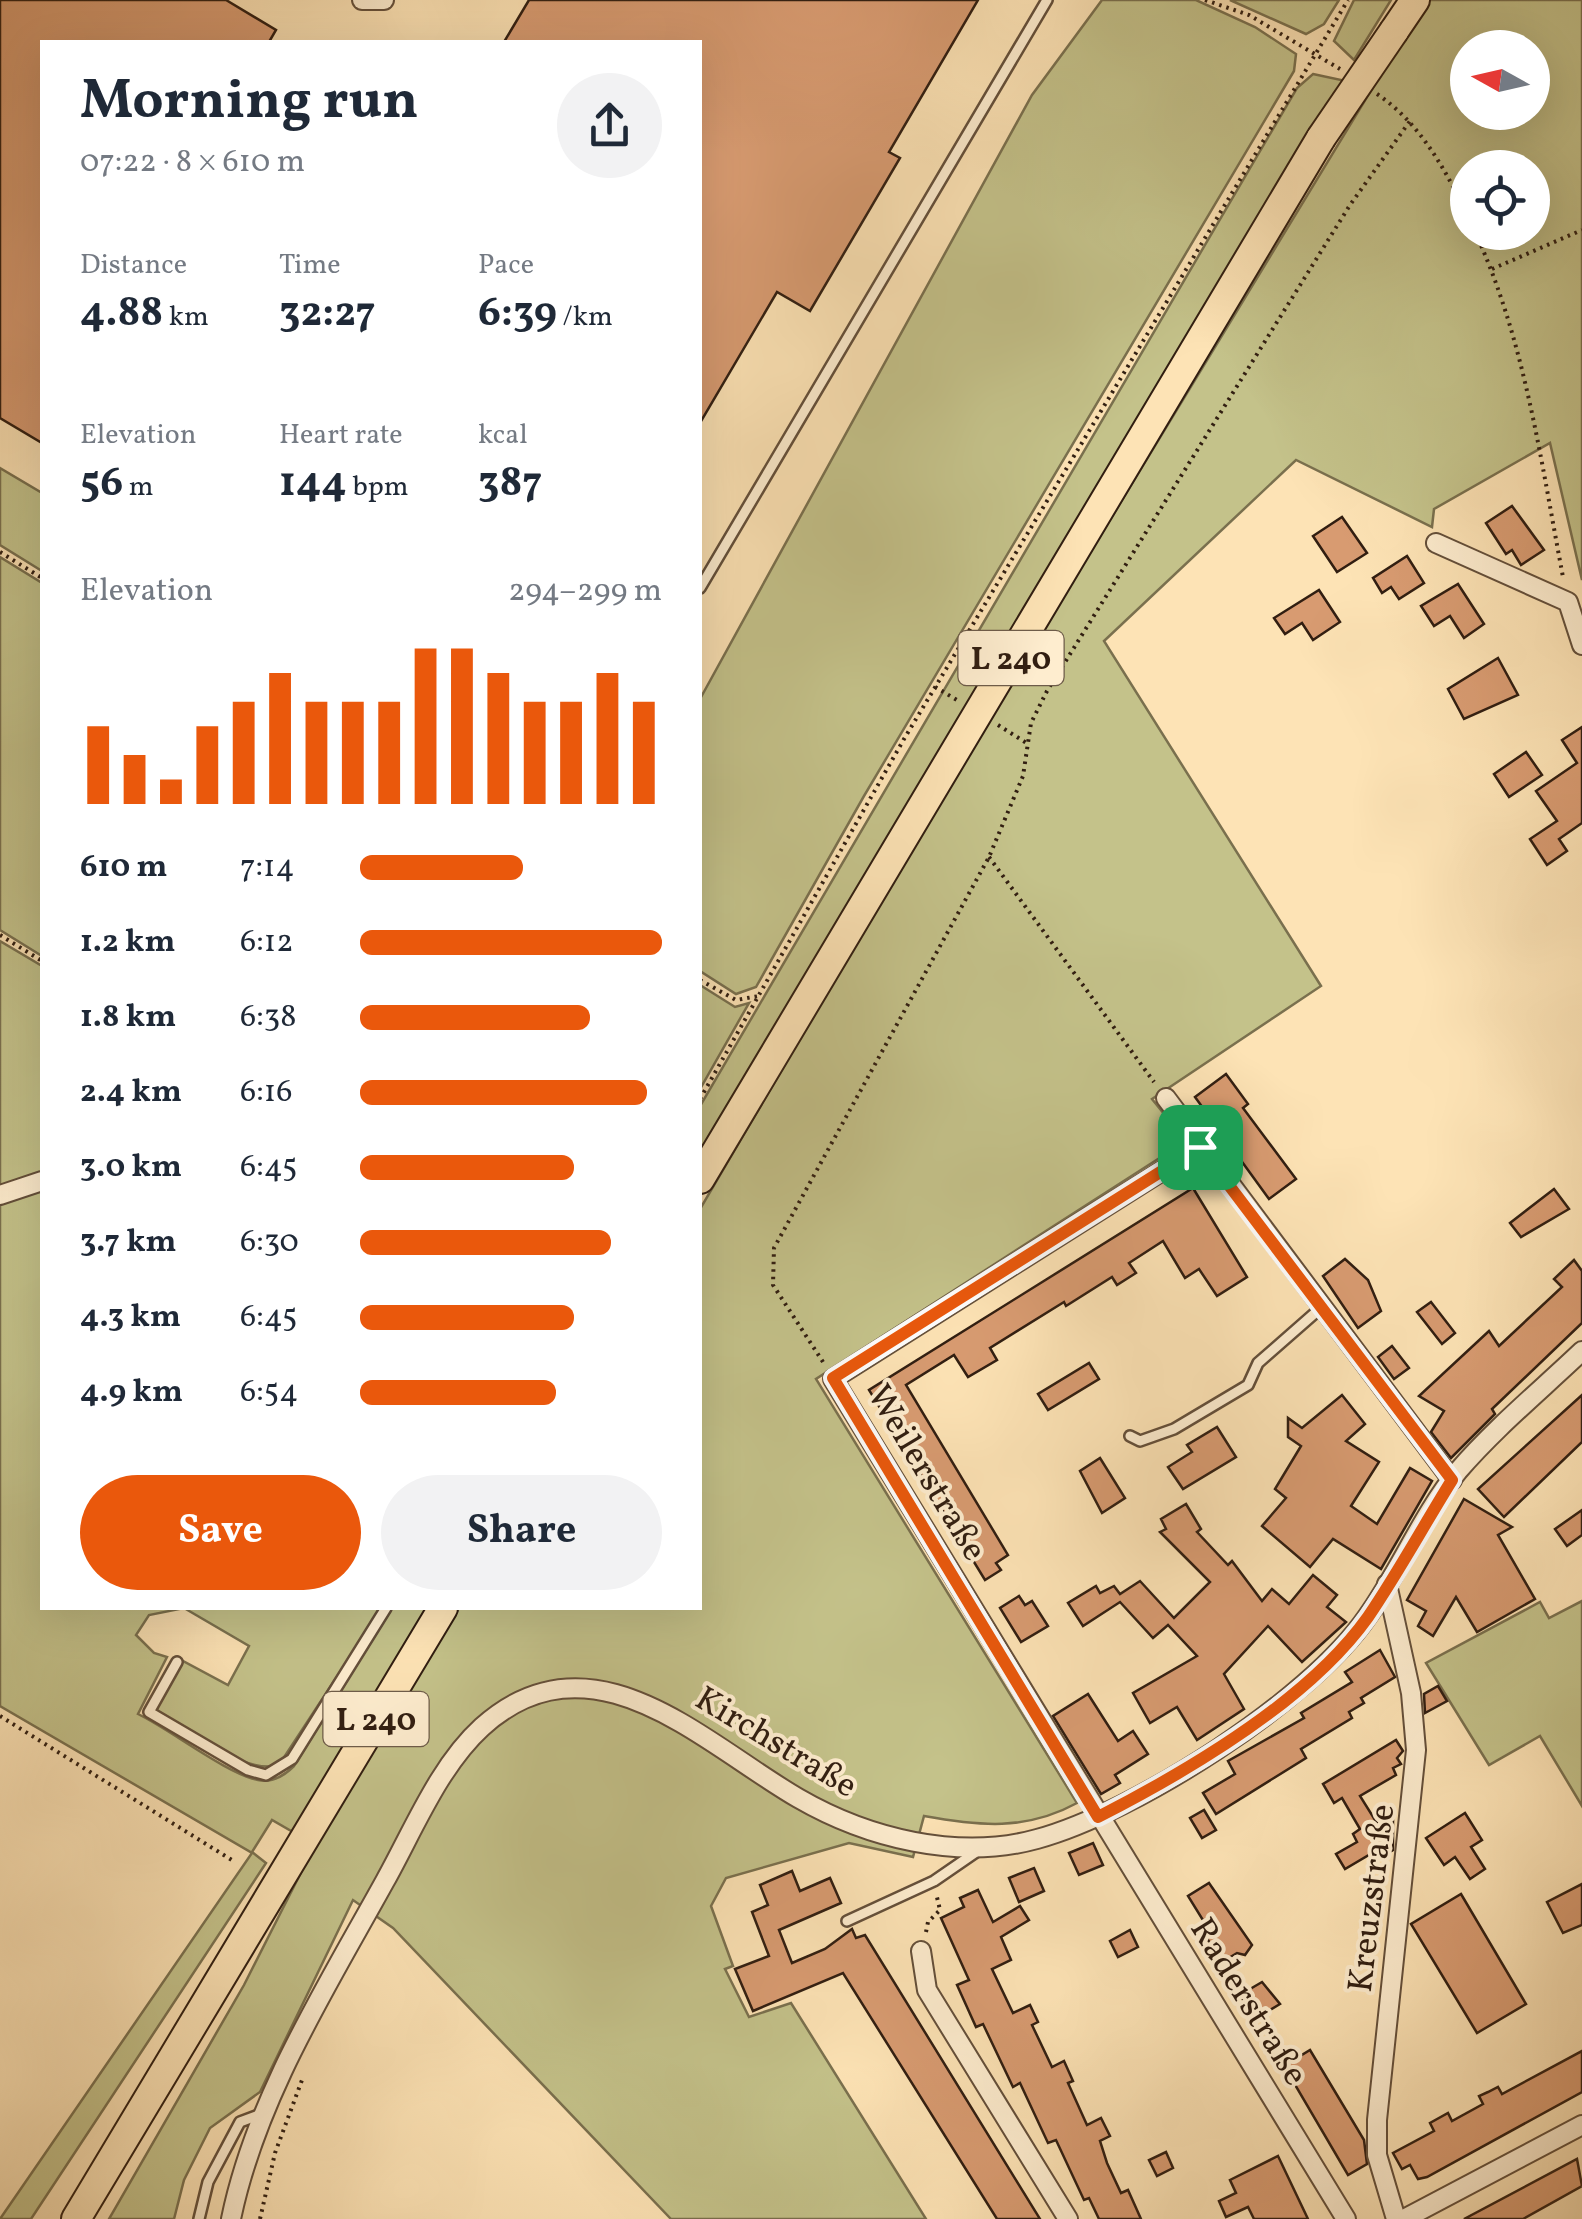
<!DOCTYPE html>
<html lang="en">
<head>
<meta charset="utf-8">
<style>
  body { margin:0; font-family:Vollkorn,serif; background:#f2f2f3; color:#1f2937; height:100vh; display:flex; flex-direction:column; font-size:38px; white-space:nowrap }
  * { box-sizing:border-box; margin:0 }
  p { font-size:32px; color:#747a83 }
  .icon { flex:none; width:55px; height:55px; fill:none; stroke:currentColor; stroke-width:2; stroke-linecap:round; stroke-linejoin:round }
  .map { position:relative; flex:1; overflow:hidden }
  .sheet { position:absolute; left:40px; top:40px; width:662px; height:1570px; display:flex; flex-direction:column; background:#fff; border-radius:0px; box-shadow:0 10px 40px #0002 }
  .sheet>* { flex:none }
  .needle { width:65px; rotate:278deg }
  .tools { position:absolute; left:1450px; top:30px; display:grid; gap:20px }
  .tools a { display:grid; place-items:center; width:100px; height:100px; border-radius:50%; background:#fff; box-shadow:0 10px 40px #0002; font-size:50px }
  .pin { position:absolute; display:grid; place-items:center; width:85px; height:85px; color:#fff; margin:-42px; border-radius:20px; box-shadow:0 5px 15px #0006 }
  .round { display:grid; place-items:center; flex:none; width:105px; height:105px; border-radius:52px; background:#f2f2f3 }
  .head { display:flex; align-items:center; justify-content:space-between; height:170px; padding:0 40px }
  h1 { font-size:55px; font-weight:700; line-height:75px }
  .stats { display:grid; grid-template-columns:repeat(3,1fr); gap:15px; height:170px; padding:10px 40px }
  .stats div { display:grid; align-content:center }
  .stats b { font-size:42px; font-weight:700 }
  .stats small { font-size:28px; font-weight:400 }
  .stats p { font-size:28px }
  .chart { height:280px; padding:20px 40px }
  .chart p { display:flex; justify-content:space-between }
  .chart svg { width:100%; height:180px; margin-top:10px; stroke:#ea580c; stroke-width:6 }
  .cta { display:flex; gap:20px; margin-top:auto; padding:20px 40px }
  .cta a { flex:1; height:115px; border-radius:60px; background:#ea580c; color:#fff; font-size:40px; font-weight:700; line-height:115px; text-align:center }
  .cta a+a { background:#f2f2f3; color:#1f2937 }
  ul { padding:0 40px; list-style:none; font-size:32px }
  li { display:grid; grid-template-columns:160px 120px 1fr; align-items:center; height:75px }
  li i { height:25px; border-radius:12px; background:#ea580c }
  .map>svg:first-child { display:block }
</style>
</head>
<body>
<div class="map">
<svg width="1582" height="2219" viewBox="0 0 1582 2219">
  <rect width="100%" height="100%" fill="#fde3b5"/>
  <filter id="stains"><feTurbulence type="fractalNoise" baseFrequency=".002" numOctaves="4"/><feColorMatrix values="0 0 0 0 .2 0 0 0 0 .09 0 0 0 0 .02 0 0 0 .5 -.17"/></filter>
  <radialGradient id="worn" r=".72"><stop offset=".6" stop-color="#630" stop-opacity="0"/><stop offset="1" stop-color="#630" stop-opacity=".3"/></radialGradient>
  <g fill="#c4c28a" stroke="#7a704e" stroke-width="2.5" fill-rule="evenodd">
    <path d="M 1102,0 L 1196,0 L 1255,27 L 1296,54 L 1294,71 L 864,796 L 756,987 L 736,994 L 700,971 L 700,699 L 1032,95 Z"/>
    <path d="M 1230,0 L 1339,0 L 1324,24 L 1306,34 Z"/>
    <path d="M 1354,0 L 1391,0 L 1354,60 L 1334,41 Z"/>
    <path d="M 1426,0 L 1582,0 L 1582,580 L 1550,443 L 1434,509 L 1432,527 L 1296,460 L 1104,641 L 1321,986 L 1152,1099 L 1186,1141 L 816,1379 L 1077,1803 C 1026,1831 979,1826 924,1816 L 913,1857 L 849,1843 L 726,1878 L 711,1906 L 733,1966 L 725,1969 L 749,2017 L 791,2003 L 926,2219 L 671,2219 L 393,1928 L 353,1900 L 260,2092 L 210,2128 L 184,2180 L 174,2219 L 109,2219 L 244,1985 L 318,1839 L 459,1608 L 700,1608 L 700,1209 L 956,773 ZM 1468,48 L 1532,48 L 1532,112 L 1468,112 ZM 1468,168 L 1532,168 L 1532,232 L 1468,232 Z"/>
    <path d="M 1313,74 L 1346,81 L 700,1155 L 700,1106 L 1297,88 Z"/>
    <path d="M 0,468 L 42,493 L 42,571 L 0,545 Z"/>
    <path d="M 0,557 L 42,583 L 42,956 L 0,930 Z"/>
    <path d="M 0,941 L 42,966 L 42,1174 L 0,1187 Z"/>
    <path d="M 700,985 L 735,1007 L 749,1003 L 700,1089 Z"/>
    <path d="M 42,1189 L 42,1608 L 382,1608 L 279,1765 C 246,1776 184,1728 154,1711 L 181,1660 L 228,1685 L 249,1646 L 184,1608 L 149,1615 L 136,1635 L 154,1653 L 167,1657 L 138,1714 C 171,1730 227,1774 258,1780 C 272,1783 285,1775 294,1766 L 392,1608 L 429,1608 L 293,1832 L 272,1820 L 252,1852 L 266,1863 L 31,2219 L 0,2219 L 252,1853 L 0,1706 L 0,1203 Z"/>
    <path d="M 1582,1601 L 1582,1806 L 1540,1736 L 1489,1765 L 1426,1663 L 1540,1602 L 1549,1618 Z"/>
  </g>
  <g fill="#d89b71" stroke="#311e11" stroke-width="2.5">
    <path d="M 0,0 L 226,0 L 276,30 L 269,42 L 42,42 L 42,443 L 0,418 Z"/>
    <path d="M 529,0 L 978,0 L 889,152 L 900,158 L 810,311 L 777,292 L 700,423 L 700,42 L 504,42 Z"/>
    <path d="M 1512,506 L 1544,550 L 1521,565 L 1512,550 L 1506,554 L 1486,523 Z"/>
    <path d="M 1342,517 L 1367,553 L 1337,572 L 1313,536 Z"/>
    <path d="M 1407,556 L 1424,583 L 1399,599 L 1391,587 L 1382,593 L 1373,578 Z"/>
    <path d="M 1458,584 L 1484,624 L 1464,638 L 1450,616 L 1434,626 L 1421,606 Z"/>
    <path d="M 1319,590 L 1340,622 L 1313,640 L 1302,623 L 1285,634 L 1274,618 Z"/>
    <path d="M 1498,658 L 1518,695 L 1464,719 L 1448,689 Z"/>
    <path d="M 1582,727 L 1582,823 L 1559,839 L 1567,851 L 1547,865 L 1530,839 L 1557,821 L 1536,791 L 1577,763 L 1562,740 Z"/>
    <path d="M 1526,752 L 1542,775 L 1509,797 L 1494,774 Z"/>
    <path d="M 1226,1074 L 1248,1104 L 1243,1108 L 1296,1179 L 1269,1199 L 1195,1097 Z"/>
    <path d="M 1193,1188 L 1247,1277 L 1217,1296 L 1199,1269 L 1185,1278 L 1163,1241 L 1129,1263 L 1136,1273 L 1117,1285 L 1112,1277 L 1066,1306 L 1064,1302 L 990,1348 L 997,1360 L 968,1377 L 954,1355 L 906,1385 L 1008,1555 L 996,1563 L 1001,1570 L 985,1580 L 869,1390 Z"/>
    <path d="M 1554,1189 L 1569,1209 L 1521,1237 L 1510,1223 Z"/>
    <path d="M 1345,1259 L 1368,1280 L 1381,1311 L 1358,1328 L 1323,1276 Z"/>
    <path d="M 1574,1260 L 1582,1271 L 1582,1323 L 1492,1409 L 1495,1414 L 1451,1458 L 1431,1432 L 1444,1411 L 1419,1396 L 1489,1331 L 1499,1346 L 1562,1287 L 1554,1279 Z"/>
    <path d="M 1431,1302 L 1455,1333 L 1442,1344 L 1417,1312 Z"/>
    <path d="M 1392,1346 L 1409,1368 L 1394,1379 L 1378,1357 Z"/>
    <path d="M 1089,1363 L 1099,1379 L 1048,1410 L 1038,1394 Z"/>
    <path d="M 1342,1395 L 1365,1424 L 1346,1441 L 1379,1462 L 1351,1506 L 1377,1524 L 1410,1468 L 1432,1481 L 1381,1569 L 1333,1539 L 1310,1567 L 1262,1526 L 1286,1498 L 1275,1489 L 1301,1446 L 1288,1437 L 1288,1418 L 1302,1428 Z"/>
    <path d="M 1582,1395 L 1582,1442 L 1504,1517 L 1478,1489 Z"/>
    <path d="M 1217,1427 L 1236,1457 L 1183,1489 L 1168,1467 L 1192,1452 L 1187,1445 Z"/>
    <path d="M 1100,1458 L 1125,1498 L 1102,1513 L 1080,1471 Z"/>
    <path d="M 1464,1499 L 1512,1527 L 1498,1535 L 1535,1599 L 1477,1632 L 1456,1597 L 1433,1636 L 1418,1626 L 1426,1611 L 1407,1600 Z"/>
    <path d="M 1186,1504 L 1201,1529 L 1197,1532 L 1228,1565 L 1232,1561 L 1262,1601 L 1272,1589 L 1289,1604 L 1313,1575 L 1337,1595 L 1327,1607 L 1346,1622 L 1302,1662 L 1268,1626 L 1224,1674 L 1244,1709 L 1197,1740 L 1177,1707 L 1150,1723 L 1133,1693 L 1197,1656 L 1168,1625 L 1153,1638 L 1120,1602 L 1083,1626 L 1068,1603 L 1096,1586 L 1100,1593 L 1114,1586 L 1120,1594 L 1140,1581 L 1174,1618 L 1210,1582 L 1160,1532 L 1166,1529 L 1161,1519 Z"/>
    <path d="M 1582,1510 L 1582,1535 L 1567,1546 L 1555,1529 Z"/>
    <path d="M 1019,1596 L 1025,1605 L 1032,1601 L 1048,1626 L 1021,1642 L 1000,1608 Z"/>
    <path d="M 1380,1650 L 1395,1677 L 1361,1698 L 1364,1703 L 1349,1712 L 1352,1718 L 1301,1749 L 1306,1758 L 1216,1814 L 1203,1793 L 1235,1774 L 1228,1761 L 1304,1718 L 1301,1713 L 1352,1682 L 1345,1672 Z"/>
    <path d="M 1438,1686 L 1447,1701 L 1425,1713 L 1424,1694 Z"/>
    <path d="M 1088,1694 L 1118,1741 L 1133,1731 L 1148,1754 L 1115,1775 L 1120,1783 L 1101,1794 L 1053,1716 Z"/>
    <path d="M 1396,1740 L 1403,1751 L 1397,1758 L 1401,1764 L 1393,1768 L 1396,1775 L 1360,1796 L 1380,1828 L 1393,1820 L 1393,1850 L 1379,1859 L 1374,1852 L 1345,1869 L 1336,1854 L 1357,1842 L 1353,1834 L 1360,1829 L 1342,1798 L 1334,1803 L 1323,1784 Z"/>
    <path d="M 1204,1810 L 1216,1830 L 1202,1838 L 1190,1818 Z"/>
    <path d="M 1465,1813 L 1482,1840 L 1471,1847 L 1485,1869 L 1470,1879 L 1455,1857 L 1444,1865 L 1426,1838 Z"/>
    <path d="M 1093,1843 L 1103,1865 L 1079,1875 L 1069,1853 Z"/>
    <path d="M 1034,1868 L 1044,1891 L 1019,1902 L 1009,1878 Z"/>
    <path d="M 792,1871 L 800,1891 L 830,1878 L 841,1903 L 779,1930 L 792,1963 L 825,1949 L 852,1929 L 856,1938 L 865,1935 L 1040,2219 L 997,2219 L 843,1973 L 753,2011 L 735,1969 L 769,1956 L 752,1912 L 768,1905 L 760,1885 Z"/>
    <path d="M 1209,1883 L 1252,1945 L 1245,1955 L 1237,1953 L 1222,1962 L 1201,1929 L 1206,1925 L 1188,1896 Z"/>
    <path d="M 1582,1884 L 1582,1925 L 1563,1933 L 1547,1902 Z"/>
    <path d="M 978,1890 L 993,1922 L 1020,1906 L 1029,1920 L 1001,1937 L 1011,1960 L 992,1969 L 1013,2013 L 1030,2005 L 1038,2022 L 1032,2025 L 1052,2067 L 1064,2061 L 1073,2081 L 1068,2083 L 1087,2125 L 1101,2118 L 1110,2136 L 1100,2141 L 1107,2163 L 1121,2193 L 1128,2190 L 1141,2219 L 1099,2219 L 1089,2198 L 1084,2200 L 1056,2140 L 1048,2143 L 1020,2083 L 1013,2087 L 983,2024 L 976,2027 L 957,1985 L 969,1980 L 941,1918 L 964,1907 L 960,1898 Z"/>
    <path d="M 1461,1894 L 1526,2004 L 1477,2033 L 1411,1924 Z"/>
    <path d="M 1130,1930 L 1138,1947 L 1118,1957 L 1110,1941 Z"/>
    <path d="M 1262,1982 L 1280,2004 L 1255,2019 L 1240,1995 Z"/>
    <path d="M 1310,2050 L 1364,2140 L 1367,2164 L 1348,2175 L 1284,2066 Z"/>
    <path d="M 1582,2051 L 1582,2092 L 1427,2177 L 1418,2179 L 1410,2165 L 1402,2169 L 1393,2153 L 1434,2131 L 1430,2123 L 1448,2113 L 1452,2121 L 1483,2104 L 1479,2096 L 1488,2092 L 1498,2087 L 1502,2094 Z"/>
    <path d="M 1166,2152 L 1173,2168 L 1157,2176 L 1149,2160 Z"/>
    <path d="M 1278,2156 L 1308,2219 L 1254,2219 L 1248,2207 L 1226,2217 L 1219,2201 L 1236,2193 L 1230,2180 Z"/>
    <path d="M 1577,2159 L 1582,2186 L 1523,2219 L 1464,2219 Z"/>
  </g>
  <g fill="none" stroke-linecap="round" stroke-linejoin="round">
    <defs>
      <g id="service">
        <path d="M 700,588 L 1047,0"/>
        <path d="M 1130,1436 L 1140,1441 L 1174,1429 L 1248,1385 L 1258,1363 L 1323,1306"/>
        <path d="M 177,1662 L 149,1712 L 248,1770 L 266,1775 L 292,1759 L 386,1608"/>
        <path d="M 847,1921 L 934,1881 L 979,1850"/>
        <path d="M 199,2219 L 208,2182 L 240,2122 L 264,2113"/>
      </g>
      <g id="minor">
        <path d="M 362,0 L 384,0"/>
        <path d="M 1436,543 L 1568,602 L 1582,645"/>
        <path d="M 1166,1098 L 1452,1480"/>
        <path d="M 1200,1147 L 833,1379 L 1346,2219"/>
        <path d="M 0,1195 L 42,1181"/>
        <path d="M 1387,1584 L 1411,1693 L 1416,1750 L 1377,2120 L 1377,2155 L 1396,2219"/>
        <path d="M 921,1951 L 927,1990 L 1068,2219"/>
        <path d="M 231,2219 C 256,2098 326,1988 385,1881 C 413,1831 439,1766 482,1727 C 592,1628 703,1743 798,1798 C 867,1838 958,1861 1037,1839 C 1136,1812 1309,1701 1367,1617 C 1400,1571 1422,1515 1458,1471 C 1495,1428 1541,1390 1582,1351"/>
        <path d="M 1404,2219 L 1582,2125"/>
      </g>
      <g id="primary">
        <path d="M 1394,31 L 1415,0"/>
        <path d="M 700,1179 L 1321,138"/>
        <path d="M 76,2219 L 443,1608"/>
      </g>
    </defs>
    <use href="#service" stroke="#644f3a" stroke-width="14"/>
    <use href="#minor" stroke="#644f3a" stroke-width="22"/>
    <use href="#primary" stroke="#311e11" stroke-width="32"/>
    <g stroke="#311e11" stroke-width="4" stroke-dasharray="2.5 5" stroke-linecap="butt">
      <path d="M 1205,0 L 1249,15 L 1340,69"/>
      <path d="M 1377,94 C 1420,123 1446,170 1468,217"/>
      <path d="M 1475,232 C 1525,340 1541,462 1563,577"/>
      <path d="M 1492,269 L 1582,230"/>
      <path d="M 0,552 L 42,578"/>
      <path d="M 935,687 L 957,700"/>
      <path d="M 998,725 L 1028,744"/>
      <path d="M 989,857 L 1154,1082"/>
      <path d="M 0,935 L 42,961"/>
      <path d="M 700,980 L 736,1000 L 759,996"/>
      <path d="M 700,1099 L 904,739 L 1348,0"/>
      <path d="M 823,1362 L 773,1285 L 774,1248 L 989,857 L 1023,776 L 1031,723 L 1047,691 L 1350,205 L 1410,121"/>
      <path d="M 0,1716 L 235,1862"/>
      <path d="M 926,1932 L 928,1922 L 940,1910 L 936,1893"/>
      <path d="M 260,2219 L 275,2153 L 302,2080"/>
    </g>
    <use href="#service" stroke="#feedcf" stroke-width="9"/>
    <use href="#minor" stroke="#feedcf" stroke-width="18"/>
    <use href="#primary" stroke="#fde3b5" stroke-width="28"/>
    <defs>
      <path id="primary-bridge" d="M 1321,138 L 1394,31"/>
    </defs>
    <use href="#primary-bridge" stroke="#311e11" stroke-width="32" stroke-linecap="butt"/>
    <use href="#primary-bridge" stroke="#fde3b5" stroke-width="28"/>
  </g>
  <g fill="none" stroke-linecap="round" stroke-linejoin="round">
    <defs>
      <path id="route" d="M 1200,1147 L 1452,1480 C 1424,1525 1398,1573 1368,1617 C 1309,1700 1188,1771 1098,1817 L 833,1378 Z"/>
    </defs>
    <use href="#route" stroke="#fff" stroke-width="20"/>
    <use href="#route" stroke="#ea580c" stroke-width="12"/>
  </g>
  <g text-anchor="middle" stroke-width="8" stroke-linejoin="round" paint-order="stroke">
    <g fill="#feedcf" stroke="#6e5c4a" stroke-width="2.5">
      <rect x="958.5" y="631" width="105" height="54" rx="8"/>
      <rect x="323.5" y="1692" width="105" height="54" rx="8"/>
    </g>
    <g font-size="32" font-weight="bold" fill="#311e11">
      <text x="1011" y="669">L 240</text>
      <text x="376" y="1730">L 240</text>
    </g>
    <g font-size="35" fill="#311e11" stroke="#feedcf">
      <text transform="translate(928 1472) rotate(59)" y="12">Weilerstraße</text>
      <text transform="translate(777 1741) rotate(31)" y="12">Kirchstraße</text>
      <text transform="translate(1370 1898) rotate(-83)" y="12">Kreuzstraße</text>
      <text transform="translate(1250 2001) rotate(58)" y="12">Raderstraße</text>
    </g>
  </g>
  <rect width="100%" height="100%" filter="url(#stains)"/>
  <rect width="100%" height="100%" fill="url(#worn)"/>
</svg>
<div class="tools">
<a><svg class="needle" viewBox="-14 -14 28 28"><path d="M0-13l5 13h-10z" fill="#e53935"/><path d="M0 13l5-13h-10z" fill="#747a83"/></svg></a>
<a><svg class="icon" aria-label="locate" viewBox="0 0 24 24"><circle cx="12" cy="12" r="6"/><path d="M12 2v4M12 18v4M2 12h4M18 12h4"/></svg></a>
</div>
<div class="pin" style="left:1200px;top:1147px;background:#1e9e55"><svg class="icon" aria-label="arrive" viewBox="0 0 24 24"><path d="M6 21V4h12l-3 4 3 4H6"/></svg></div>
<section class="sheet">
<div class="head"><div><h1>Morning run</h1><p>07:22 · 8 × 610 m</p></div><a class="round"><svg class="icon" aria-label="share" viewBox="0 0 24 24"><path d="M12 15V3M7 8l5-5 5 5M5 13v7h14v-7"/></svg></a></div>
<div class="stats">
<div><p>Distance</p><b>4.88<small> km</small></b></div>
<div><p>Time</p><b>32:27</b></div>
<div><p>Pace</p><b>6:39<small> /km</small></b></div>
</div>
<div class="stats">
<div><p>Elevation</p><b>56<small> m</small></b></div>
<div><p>Heart rate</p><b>144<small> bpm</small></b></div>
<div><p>kcal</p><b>387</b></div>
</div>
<div class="chart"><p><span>Elevation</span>294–299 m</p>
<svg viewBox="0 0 160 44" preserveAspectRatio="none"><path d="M5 44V25M15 44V32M25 44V38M35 44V25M45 44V19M55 44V12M65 44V19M75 44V19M85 44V19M95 44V6M105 44V6M115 44V12M125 44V19M135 44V19M145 44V12M155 44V19"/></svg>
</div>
<ul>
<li><b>610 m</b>7:14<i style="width:54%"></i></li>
<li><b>1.2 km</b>6:12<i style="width:100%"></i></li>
<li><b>1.8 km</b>6:38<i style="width:76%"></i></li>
<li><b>2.4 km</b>6:16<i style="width:95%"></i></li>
<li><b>3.0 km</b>6:45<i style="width:71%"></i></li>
<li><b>3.7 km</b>6:30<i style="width:83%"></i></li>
<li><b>4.3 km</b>6:45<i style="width:71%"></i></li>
<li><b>4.9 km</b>6:54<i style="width:65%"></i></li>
</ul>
<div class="cta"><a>Save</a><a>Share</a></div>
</section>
</div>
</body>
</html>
